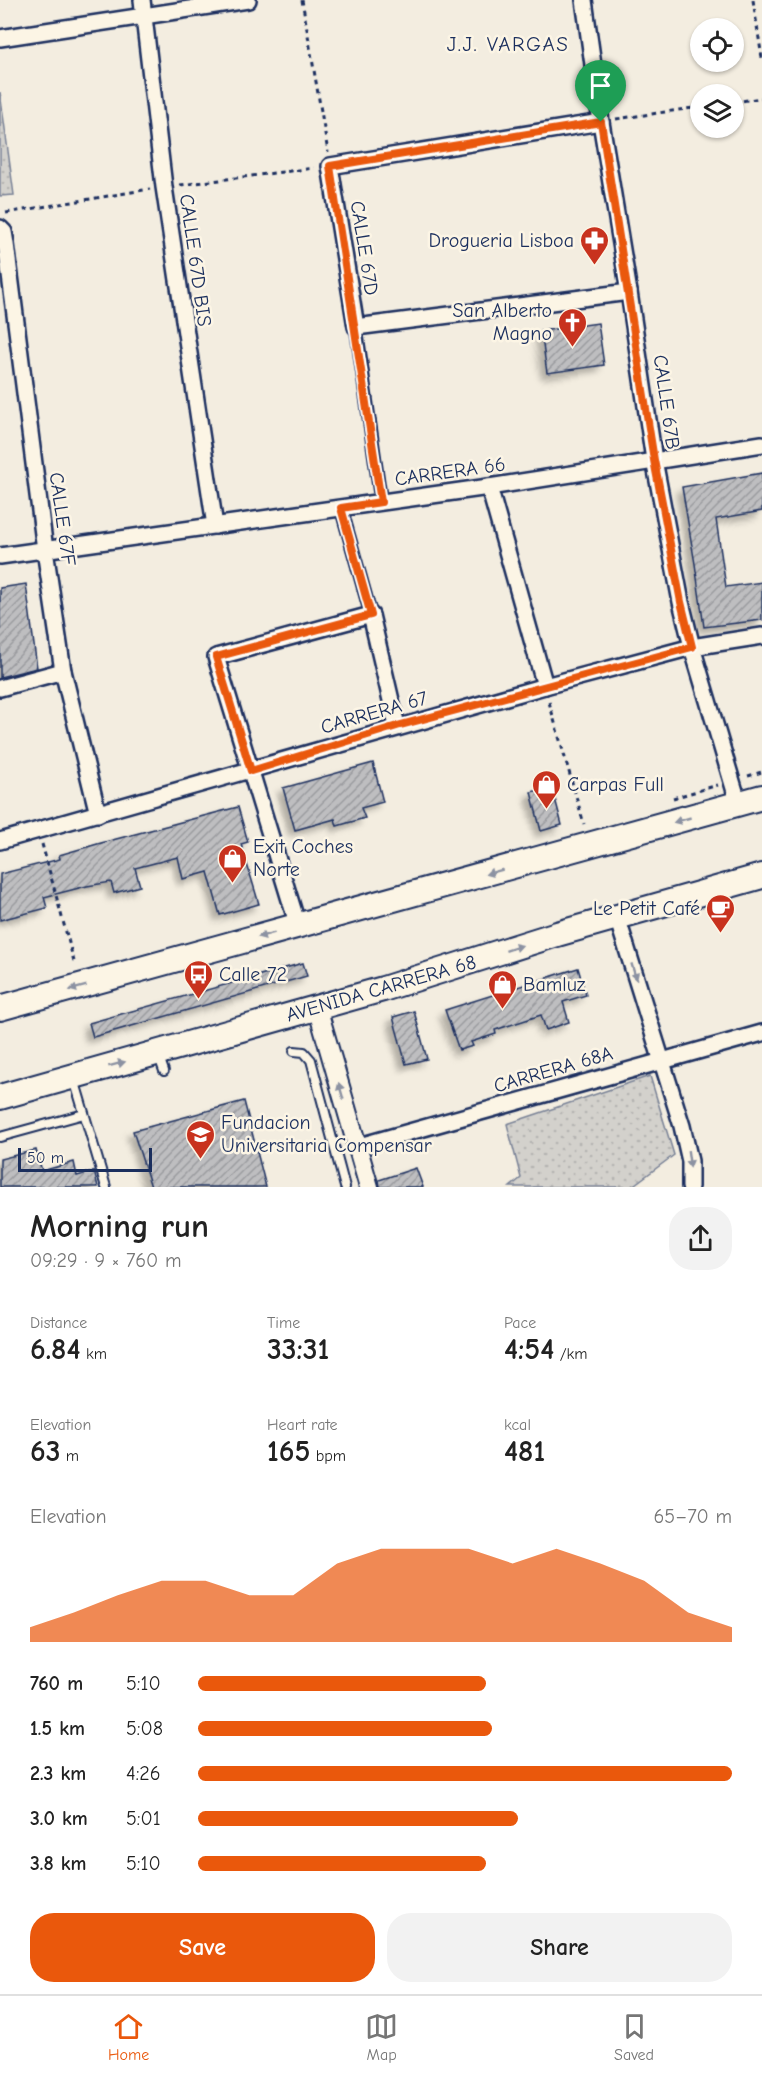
<!DOCTYPE html>
<html lang="en">
<head>
<meta charset="utf-8">
<style>
  body { margin:0; font-family:"Comic Neue",sans-serif; background:#f2f2f2; color:#222; height:100vh; display:flex; flex-direction:column; font-size:22px; white-space:nowrap }
  * { box-sizing:border-box; margin:0 }
  p { font-size:20px; color:#767676 }
  .icon { flex:none; width:33px; height:33px; fill:none; stroke:currentColor; stroke-width:2; stroke-linecap:round; stroke-linejoin:round }
  .map { position:relative; height:1187px; overflow:hidden }
  .sheet { display:flex; flex-direction:column; background:#fff; flex:1 }
  .sheet>* { flex:none }
  .tools { position:absolute; left:690px; top:18px; display:grid; gap:12px }
  .tools a { display:grid; place-items:center; width:54px; height:54px; border-radius:50%; background:#fff; box-shadow:0 2px 4px #0004; font-size:30px }
  .scale { position:absolute; left:18px; bottom:15px; width:134px; box-sizing:border-box; padding-left:6px; border:3px solid #1b2f5e; border-top:0; font-size:16px; line-height:21px; white-space:nowrap; color:#1b2f5e; -webkit-text-stroke:4px #fcf5e5; paint-order:stroke }
  .pin { position:absolute; display:grid; place-items:center; width:51px; height:51px; color:#fff; margin:-62px -26px; border-radius:50% 50% 50% 0; rotate:-45deg; box-shadow:0 0 6px #0007 }
  .pin .icon { rotate:45deg }
  .round { display:grid; place-items:center; flex:none; width:63px; height:63px; border-radius:24px; background:#f2f2f2 }
  .head { display:flex; align-items:center; justify-content:space-between; height:102px; padding:0 30px }
  h1 { font-size:33px; font-weight:600; line-height:45px }
  .metrics { display:grid; grid-template-columns:repeat(3,1fr); gap:9px; height:102px; padding:6px 30px }
  .metrics div { display:grid; align-content:center }
  .metrics b { font-size:30px; font-weight:600 }
  .metrics small { font-size:16px; font-weight:400 }
  .metrics p { font-size:16px }
  .chart { height:168px; padding:12px 30px }
  .chart p { display:flex; justify-content:space-between }
  .chart svg { width:100%; height:108px; margin-top:6px; fill:#ea580c; opacity:.7 }
  .button { display:flex; gap:12px; margin-top:auto; padding:12px 30px }
  .button a { flex:1; height:69px; border-radius:24px; background:#ea580c; color:#fff; font-size:24px; font-weight:600; line-height:69px; text-align:center }
  .button a+a { background:#f2f2f2; color:#222 }
  ul { padding:0 30px; list-style:none; font-size:20px }
  li { display:grid; grid-template-columns:96px 72px 1fr; align-items:center; height:45px }
  li i { height:15px; border-radius:8px; background:#ea580c }
  .tab-bar { display:flex; justify-content:space-around; align-items:center; height:84px; border-top:2px solid #e0e0e0; background:#fff; font-size:16px; color:#767676 }
  .tab-bar a { display:grid; justify-items:center; gap:3px }
  .tab-bar .on { color:#ea580c }
  .map>svg:first-child { display:block }
</style>
</head>
<body>
<div class="map">
<svg width="762" height="1187" viewBox="0 0 762 1187">
  <defs>
    <pattern id="green-dots" width="8" height="8" patternUnits="userSpaceOnUse" patternTransform="scale(1.5)"><rect width="8" height="8" fill="#d3d1cc"/><path d="M2 2h.1M6 6h.1" fill="none" stroke="#b5b4b2" stroke-width="1.8" stroke-linecap="round"/></pattern>
    <pattern id="building-hatch" width="6" height="6" patternUnits="userSpaceOnUse" patternTransform="scale(1.5)"><rect width="6" height="6" fill="#bebec0"/><path d="M-1 1l2-2M0 6l6-6M5 7l2-2" fill="none" stroke="#9a9b9f"/></pattern>
    <filter id="shadow"><feDropShadow dx="-5.5" dy="5.5" stdDeviation="3" flood-color="#0004"/></filter>
  </defs>
  <rect width="100%" height="100%" fill="#f3ede0"/>
  <filter id="ink" filterUnits="userSpaceOnUse"><feTurbulence type="fractalNoise" baseFrequency=".0167" numOctaves="2"/><feDisplacementMap in="SourceGraphic" scale="12" xChannelSelector="R" yChannelSelector="G"/><feConvolveMatrix kernelMatrix="1 2 1 2 8 2 1 2 1" color-interpolation-filters="sRGB"/></filter>
  <g filter="url(#ink)">
    <g fill="url(#green-dots)" stroke="#778095" stroke-width="1.5">
      <path d="M 0,92 L 14,195 L 0,196 Z"/>
      <path d="M 650,1076 L 674,1155 L 631,1187 L 510,1187 L 521,1178 L 507,1124 Z"/>
    </g>
    <g fill="url(#building-hatch)" stroke="#1b2f5e" stroke-width="1.5" filter="url(#shadow)">
      <path d="M 598,323 L 604,365 L 547,373 L 541,331 Z"/>
      <path d="M 762,473 L 762,511 L 716,519 L 726,587 L 762,582 L 762,620 L 704,627 L 695,564 L 682,487 Z"/>
      <path d="M 26,584 L 37,668 L 0,677 L 0,588 Z"/>
      <path d="M 373,763 L 383,802 L 361,808 L 365,818 L 337,826 L 335,819 L 295,830 L 283,788 Z"/>
      <path d="M 552,787 L 562,825 L 541,831 L 531,792 Z"/>
      <path d="M 238,807 L 248,842 L 241,844 L 259,904 L 220,915 L 208,872 L 183,879 L 178,857 L 135,868 L 140,886 L 114,893 L 111,882 L 87,886 L 44,897 L 47,908 L 0,920 L 0,874 L 60,859 L 59,855 L 101,843 Z"/>
      <path d="M 303,963 L 307,976 L 93,1037 L 89,1023 Z"/>
      <path d="M 578,968 L 586,995 L 563,1002 L 569,1022 L 546,1030 L 541,1015 L 495,1030 L 496,1034 L 471,1042 L 473,1046 L 459,1050 L 445,1010 Z"/>
      <path d="M 414,1011 L 427,1059 L 406,1064 L 393,1017 Z"/>
      <path d="M 244,1101 L 266,1187 L 151,1187 L 133,1131 Z"/>
      <path d="M 36,1150 L 42,1171 L 74,1162 L 77,1176 L 94,1171 L 98,1187 L 0,1187 L 0,1159 Z"/>
      <path d="M 416,1168 L 423,1187 L 380,1187 L 379,1180 Z"/>
    </g>
    <g fill="none" stroke-linecap="round" stroke-linejoin="round">
      <defs>
        <g id="service">
          <path d="M 294,1051 L 304,1052 L 311,1060 L 345,1187"/>
          <path d="M 158,1054 L 164,1071"/>
          <path d="M 74,1079 L 106,1187"/>
          <path d="M 0,1137 L 84,1114"/>
        </g>
        <g id="pedestrian">
          <path d="M 356,327 L 381,502"/>
          <path d="M 341,508 L 371,615"/>
        </g>
        <g id="minor">
          <path d="M 142,0 L 164,187 L 215,526"/>
          <path d="M 584,0 L 601,122 L 629,292 L 654,460 L 681,602 L 692,647 L 739,805"/>
          <path d="M 0,38 L 248,0"/>
          <path d="M 601,122 L 330,166 L 356,327 L 629,292"/>
          <path d="M 0,228 L 4,232 L 6,244 L 45,550 L 63,671 L 98,814"/>
          <path d="M 489,487 L 545,686"/>
          <path d="M 0,556 L 489,487 L 762,444"/>
          <path d="M 0,688 L 63,671"/>
          <path d="M 0,841 L 545,686 L 692,647 L 762,636"/>
          <path d="M 617,917 L 682,1126 L 690,1161 L 690,1187"/>
          <path d="M 298,926 L 216,657 L 371,615 L 397,726"/>
          <path d="M 356,1147 L 762,1033"/>
        </g>
        <path id="tertiary" d="M 317,1007 L 369,1187"/>
        <g id="primary">
          <path d="M 0,1008 L 762,797"/>
          <path d="M 0,1097 L 383,989 L 557,934 L 762,876"/>
        </g>
      </defs>
      <use href="#service" stroke="#1b2f5e" stroke-width="12"/>
      <use href="#pedestrian" stroke="#1b2f5e" stroke-width="15"/>
      <use href="#minor" stroke="#1b2f5e" stroke-width="20"/>
      <use href="#tertiary" stroke="#1b2f5e" stroke-width="22"/>
      <use href="#primary" stroke="#1b2f5e" stroke-width="28"/>
      <g stroke="#1b2f5e" stroke-width="3" stroke-dasharray="4.5 4.5" stroke-linecap="butt">
        <path d="M 302,0 L 328,152"/>
        <path d="M 753,0 L 762,58"/>
        <path d="M 734,102 L 762,98"/>
        <path d="M 616,119 L 700,107"/>
        <path d="M 180,185 L 314,168"/>
        <path d="M 6,213 L 150,189"/>
        <path d="M 549,702 L 584,824"/>
        <path d="M 748,776 L 762,772"/>
        <path d="M 673,798 L 718,785"/>
        <path d="M 42,844 L 75,965"/>
      </g>
      <use href="#service" stroke="#fcf5e5" stroke-width="8"/>
      <use href="#pedestrian" stroke="#fcf5e5" stroke-width="10"/>
      <use href="#minor" stroke="#fcf5e5" stroke-width="15"/>
      <use href="#tertiary" stroke="#fcf5e5" stroke-width="18"/>
      <use href="#primary" stroke="#fcf5e5" stroke-width="24"/>
    </g>
    <defs><path id="oneway-solid" d="M-6-.8H1V-3.2L6.5 0L1 3.2V.8H-6Z" transform="scale(1.5)"/></defs>
    <g fill="#8c92a2">
      <use href="#oneway-solid" transform="translate(682 820) rotate(164)"/>
      <use href="#oneway-solid" transform="translate(494 872) rotate(165)"/>
      <use href="#oneway-solid" transform="translate(266 935) rotate(165)"/>
      <use href="#oneway-solid" transform="translate(514 948) rotate(-18)"/>
      <use href="#oneway-solid" transform="translate(634 972) rotate(73)"/>
      <use href="#oneway-solid" transform="translate(78 988) rotate(165)"/>
      <use href="#oneway-solid" transform="translate(117 1064) rotate(-15)"/>
      <use href="#oneway-solid" transform="translate(341 1091) rotate(-106)"/>
      <use href="#oneway-solid" transform="translate(689 1159) rotate(82)"/>
    </g>
  </g>
  <g fill="none" stroke-linecap="round" stroke-linejoin="round" filter="url(#ink)">
    <defs>
      <path id="route" d="M 601,122 L 654,460 L 681,602 L 692,647 L 397,726 L 251,771 L 216,657 L 371,615 L 341,508 L 381,502 L 330,166 Z"/>
    </defs>
    <use href="#route" stroke="#fff" stroke-width="12"/>
    <use href="#route" stroke="#ea580c" stroke-width="8"/>
  </g>
  <defs>
    <symbol id="pharmacy-pin" viewBox="-11 -11 22 30"><path d="M0 17L-7.5 6A9.5 9.5 0 1 1 7.5 6Z" fill="#c8321e" stroke="#fcf5e5"/><path d="M-2-6h4v4h4v4h-4v4h-4v-4h-4v-4h4Z" fill="#fff"/></symbol>
    <symbol id="church-pin" viewBox="-11 -11 22 30"><path d="M0 17L-7.5 6A9.5 9.5 0 1 1 7.5 6Z" fill="#c8321e" stroke="#fcf5e5"/><path d="M-1.2-6h2.4v3.5h3.3v2.4h-3.3V6h-2.4V-.1h-3.3v-2.4h3.3Z" fill="#fff"/></symbol>
    <symbol id="shop-pin" viewBox="-11 -11 22 30"><path d="M0 17L-7.5 6A9.5 9.5 0 1 1 7.5 6Z" fill="#c8321e" stroke="#fcf5e5"/><path d="M-5-2.5h2.3a2.7 3.5 0 0 1 5.4 0H5L5.5 6h-11ZM-1.5-2.5h3a1.5 2.3 0 0 0-3 0Z" fill="#fff"/></symbol>
    <symbol id="cafe-pin" viewBox="-11 -11 22 30"><path d="M0 17L-7.5 6A9.5 9.5 0 1 1 7.5 6Z" fill="#c8321e" stroke="#fcf5e5"/><path d="M-5.5-4.5H6V0H3Q3 3.5 0 3.5H-2.5Q-5.5 3.5-5.5 0ZM3-3.2v2h1.7v-2ZM-6 4.5H4V6H-6Z" fill="#fff"/></symbol>
    <symbol id="bus-pin" viewBox="-11 -11 22 30"><path d="M0 17L-7.5 6A9.5 9.5 0 1 1 7.5 6Z" fill="#c8321e" stroke="#fcf5e5"/><path d="M-5-6H5V4H4V6H2V4H-2V6H-4V4H-5ZM-3.5-4V0h7V-4ZM-3.5 1.2v1.5H-2V1.2ZM2 1.2v1.5H3.5V1.2Z" fill="#fff"/></symbol>
    <symbol id="university-pin" viewBox="-11 -11 22 30"><path d="M0 17L-7.5 6A9.5 9.5 0 1 1 7.5 6Z" fill="#c8321e" stroke="#fcf5e5"/><path d="M0-5L7-2L0 1L-7-2ZM-4 1L0 2.5L4 1V4Q0 6-4 4Z" fill="#fff"/></symbol>
  </defs>
  <g fill-rule="evenodd">
    <use href="#pharmacy-pin" x="578" y="224" width="33" height="45"/>
    <use href="#church-pin" x="556" y="306" width="33" height="45"/>
    <use href="#shop-pin" x="530" y="768" width="33" height="45"/>
    <use href="#shop-pin" x="216" y="842" width="33" height="45"/>
    <use href="#cafe-pin" x="704" y="892" width="33" height="45"/>
    <use href="#bus-pin" x="182" y="958" width="33" height="45"/>
    <use href="#shop-pin" x="486" y="968" width="33" height="45"/>
    <use href="#university-pin" x="184" y="1118" width="33" height="45"/>
  </g>
  <g text-anchor="middle" stroke-width="5" stroke-linejoin="round" paint-order="stroke">
    <g font-size="20" fill="#1b2f5e" stroke="#fcf5e5" text-anchor="start">
      <text x="574" y="247" text-anchor="end">Drogueria Lisboa</text>
      <text x="552" y="317" text-anchor="end">San Alberto<tspan x="552" dy="23">Magno</tspan></text>
      <text x="567" y="791">Carpas Full</text>
      <text x="253" y="853">Exit Coches<tspan x="253" dy="23">Norte</tspan></text>
      <text x="700" y="915" text-anchor="end">Le Petit Café</text>
      <text x="219" y="981">Calle 72</text>
      <text x="523" y="991">Bamluz</text>
      <text x="221" y="1129">Fundacion<tspan x="221" dy="23">Universitaria Compensar</tspan></text>
    </g>
    <g font-size="20" fill="#1b2f5e" stroke="#fcf5e5">
      <text transform="translate(365 248) rotate(81)" y="7">CALLE 67D</text>
      <text transform="translate(196 260) rotate(82)" y="7">CALLE 67D BIS</text>
      <text transform="translate(667 402) rotate(82)" y="7">CALLE 67B</text>
      <text transform="translate(450 471) rotate(-8)" y="7">CARRERA 66</text>
      <text transform="translate(63 519) rotate(82)" y="7">CALLE 67F</text>
      <text transform="translate(374 712) rotate(-16)" y="7">CARRERA 67</text>
      <text transform="translate(381 988) rotate(-16)" y="7">AVENIDA CARRERA 68</text>
      <text transform="translate(553 1069) rotate(-16)" y="7">CARRERA 68A</text>
    </g>
    <g font-size="21" letter-spacing="1.5" fill="#1b2f5e" stroke="#fcf5e5">
      <text x="508" y="51">J.J. VARGAS</text>
    </g>
  </g>
</svg>
<div class="tools">
<a><svg class="icon" aria-label="locate" viewBox="0 0 24 24"><circle cx="12" cy="12" r="6"/><path d="M12 2v4M12 18v4M2 12h4M18 12h4"/></svg></a>
<a><svg class="icon" aria-label="layers" viewBox="0 0 24 24"><path d="M12 4l9 5-9 5-9-5zM3 14l9 5 9-5"/></svg></a>
</div>
<div class="scale">50 m</div>
<div class="pin" style="left:601px;top:122px;background:#1e9e55"><svg class="icon" aria-label="arrive" viewBox="0 0 24 24"><path d="M6 21V4h12l-3 4 3 4H6"/></svg></div>
</div>
<section class="sheet">
<div class="head"><div><h1>Morning run</h1><p>09:29 · 9 × 760 m</p></div><a class="round"><svg class="icon" aria-label="share" viewBox="0 0 24 24"><path d="M12 15V3M7 8l5-5 5 5M5 13v7h14v-7"/></svg></a></div>
<div class="metrics">
<div><p>Distance</p><b>6.84<small> km</small></b></div>
<div><p>Time</p><b>33:31</b></div>
<div><p>Pace</p><b>4:54<small> /km</small></b></div>
</div>
<div class="metrics">
<div><p>Elevation</p><b>63<small> m</small></b></div>
<div><p>Heart rate</p><b>165<small> bpm</small></b></div>
<div><p>kcal</p><b>481</b></div>
</div>
<div class="chart"><p><span>Elevation</span>65–70 m</p>
<svg viewBox="0 0 160 44" preserveAspectRatio="none"><path d="M0 44V38L10 32L20 25L30 19L40 19L50 25L60 25L70 12L80 6L90 6L100 6L110 12L120 6L130 12L140 19L150 32L160 38V44z"/></svg>
</div>
<ul>
<li><b>760 m</b>5:10<i style="width:54%"></i></li>
<li><b>1.5 km</b>5:08<i style="width:55%"></i></li>
<li><b>2.3 km</b>4:26<i style="width:100%"></i></li>
<li><b>3.0 km</b>5:01<i style="width:60%"></i></li>
<li><b>3.8 km</b>5:10<i style="width:54%"></i></li>
</ul>
<div class="button"><a>Save</a><a>Share</a></div>
</section>
<nav class="tab-bar">
<a class="on"><svg class="icon" aria-label="home" viewBox="0 0 24 24"><path d="M3 11l9-7 9 7M6 9v11h12V9"/></svg>Home</a>
<a><svg class="icon" aria-label="map" viewBox="0 0 24 24"><path d="M3 6l6-2 6 2 6-2v14l-6 2-6-2-6 2zM9 4v14M15 6v14"/></svg>Map</a>
<a><svg class="icon" aria-label="saved" viewBox="0 0 24 24"><path d="M7 4h10v16l-5-4-5 4z"/></svg>Saved</a>
</nav>
</body>
</html>
